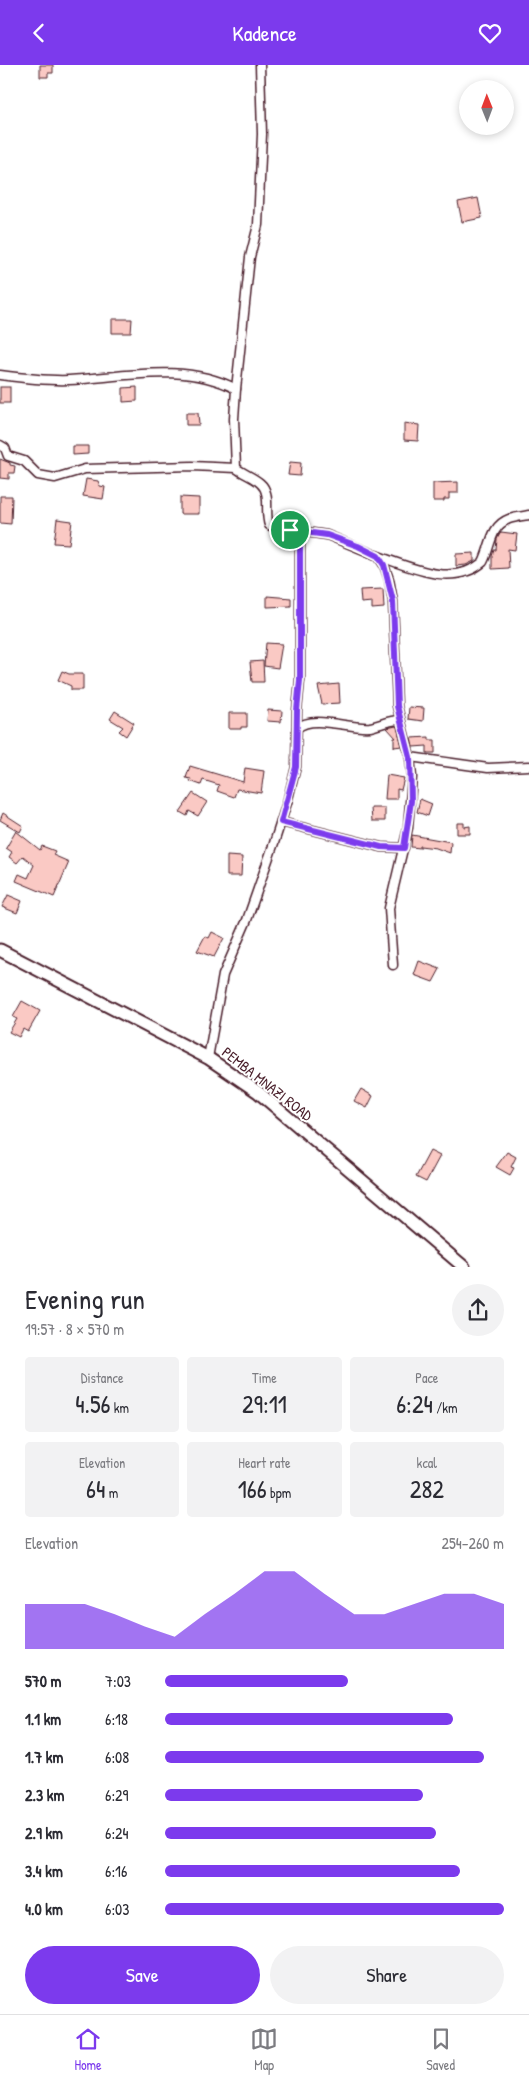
<!DOCTYPE html>
<html lang="en">
<head>
<meta charset="utf-8">
<style>
  body { margin:0; font-family:"Patrick Hand",sans-serif; background:#f2f2f3; color:#2b2b33; height:100vh; display:flex; flex-direction:column; font-size:19px; white-space:nowrap }
  * { box-sizing:border-box; margin:0 }
  p { font-size:16px; color:#7c7c81 }
  .icon { flex:none; width:28px; height:28px; fill:none; stroke:currentColor; stroke-width:2; stroke-linecap:round; stroke-linejoin:round }
  .map { position:relative; height:1202px; overflow:hidden }
  .sheet { display:flex; flex-direction:column; background:#fff; flex:1 }
  .sheet>* { flex:none }
  .needle { width:32px; rotate:359deg }
  .buttons { position:absolute; left:459px; top:15px; display:grid; gap:10px }
  .buttons a { display:grid; place-items:center; width:55px; height:55px; border-radius:50%; background:#fff; box-shadow:0 2px 8px #0003; font-size:25px }
  .pin { position:absolute; display:grid; place-items:center; width:42px; height:42px; color:#fff; margin:-21px; border:2px solid #fff; border-radius:50%; box-shadow:0 1px 5px #0007 }
  .round { display:grid; place-items:center; flex:none; width:52px; height:52px; border-radius:26px; background:#f2f2f3 }
  .overview { display:flex; align-items:center; justify-content:space-between; height:85px; padding:0 25px }
  h1 { font-size:28px; font-weight:600; line-height:38px }
  .figures { display:grid; grid-template-columns:repeat(3,1fr); gap:8px; height:85px; padding:5px 25px }
  .figures div { display:grid; align-content:center; border-radius:5px; background:#f2f2f3; text-align:center }
  .figures b { font-size:25px; font-weight:600 }
  .figures small { font-size:14px; font-weight:400 }
  .figures p { font-size:14px }
  .chart { height:140px; padding:10px 25px }
  .chart p { display:flex; justify-content:space-between }
  .chart svg { width:100%; height:90px; margin-top:5px; fill:#7c3aed; opacity:.7 }
  .primary-button { display:flex; gap:10px; margin-top:auto; padding:10px 25px }
  .primary-button a { flex:1; height:58px; border-radius:30px; background:#7c3aed; color:#fff; font-size:20px; font-weight:600; line-height:58px; text-align:center }
  .primary-button a+a { background:#f2f2f3; color:#2b2b33 }
  ul { padding:0 25px; list-style:none; font-size:16px }
  li { display:grid; grid-template-columns:80px 60px 1fr; align-items:center; height:38px }
  li i { height:12px; border-radius:6px; background:#7c3aed }
  header { display:flex; justify-content:space-between; align-items:center; height:65px; padding:0 25px; background:#7c3aed; color:#fff; font-size:22px; font-weight:600 }
  .menu { display:flex; justify-content:space-around; align-items:center; height:70px; border-top:1px solid #e1e1e2; background:#fff; font-size:14px; color:#7c7c81 }
  .menu a { display:grid; justify-items:center; gap:2px }
  .menu .current { color:#7c3aed }
  .map>svg:first-child { display:block }
</style>
</head>
<body>
<header><svg class="icon" aria-label="back" viewBox="0 0 24 24"><path d="M15 5l-7 7 7 7"/></svg>Kadence<svg class="icon" aria-label="heart" viewBox="0 0 24 24"><path d="M12 20l-8-8c-3-5 5-10 8-4 3-6 11-1 8 4z"/></svg></header>
<div class="map">
<svg width="529" height="1202" viewBox="0 0 529 1202">
  <rect width="100%" height="100%" fill="#fff"/>
  <filter id="ink" filterUnits="userSpaceOnUse"><feTurbulence type="fractalNoise" baseFrequency=".02" numOctaves="2"/><feDisplacementMap in="SourceGraphic" scale="10" xChannelSelector="R" yChannelSelector="G"/><feConvolveMatrix kernelMatrix="1 2 1 2 8 2 1 2 1" color-interpolation-filters="sRGB"/></filter>
  <g filter="url(#ink)">
    <g fill="#fac9c4" stroke="#4a1f2b">
      <path d="M 40,0 L 53,0 L 53,8 L 48,8 L 48,12 L 40,12 Z"/>
      <path d="M 478,133 L 482,153 L 462,157 L 458,137 Z"/>
      <path d="M 112,254 L 132,254 L 131,268 L 112,268 Z"/>
      <rect x="0" y="322" width="10" height="16"/>
      <path d="M 137,322 L 137,336 L 123,337 L 123,323 Z"/>
      <path d="M 186,348 L 198,348 L 199,360 L 186,360 Z"/>
      <path d="M 404,358 L 419,360 L 418,376 L 404,375 Z"/>
      <path d="M 73,381 L 88,381 L 88,389 L 73,390 Z"/>
      <path d="M 0,394 L 10,398 L 10,400 L 15,401 L 14,408 L 9,408 L 9,414 L 0,413 Z"/>
      <path d="M 290,397 L 301,398 L 300,411 L 288,410 Z"/>
      <path d="M 86,414 L 98,416 L 100,421 L 105,422 L 103,434 L 83,431 Z"/>
      <path d="M 458,417 L 458,428 L 449,428 L 449,434 L 444,434 L 444,436 L 433,436 L 433,418 Z"/>
      <path d="M 0,431 L 12,431 L 11,459 L 0,458 Z"/>
      <path d="M 180,432 L 199,433 L 199,449 L 180,449 Z"/>
      <path d="M 57,454 L 72,456 L 69,479 L 54,478 Z"/>
      <path d="M 501,467 L 517,469 L 515,485 L 508,484 L 509,503 L 492,504 L 492,491 L 494,485 L 496,485 L 497,474 Z"/>
      <path d="M 474,488 L 474,496 L 466,500 L 456,501 L 456,489 Z"/>
      <path d="M 383,524 L 384,543 L 372,544 L 372,537 L 361,538 L 360,525 Z"/>
      <path d="M 267,531 L 291,533 L 291,541 L 267,542 Z"/>
      <path d="M 266,578 L 282,579 L 278,603 L 264,601 Z"/>
      <path d="M 263,596 L 264,617 L 252,617 L 250,597 Z"/>
      <path d="M 62,606 L 69,609 L 83,609 L 83,625 L 71,625 L 71,621 L 58,615 Z"/>
      <path d="M 339,619 L 340,638 L 322,639 L 318,621 Z"/>
      <path d="M 409,642 L 424,643 L 423,656 L 408,654 Z"/>
      <path d="M 268,645 L 282,646 L 281,657 L 267,656 Z"/>
      <path d="M 115,646 L 134,658 L 126,671 L 119,666 L 123,662 L 110,654 Z"/>
      <path d="M 229,648 L 247,648 L 247,662 L 241,662 L 241,664 L 229,664 Z"/>
      <path d="M 396,661 L 397,662 L 402,681 L 394,682 L 394,673 L 396,673 L 387,663 Z"/>
      <path d="M 429,672 L 429,675 L 435,675 L 435,688 L 427,688 L 427,681 L 413,682 L 411,673 Z"/>
      <path d="M 190,701 L 243,717 L 245,703 L 264,706 L 261,728 L 237,724 L 234,732 L 217,726 L 219,720 L 203,715 L 201,720 L 190,716 L 191,714 L 186,713 Z"/>
      <path d="M 387,710 L 404,713 L 401,725 L 397,724 L 397,734 L 385,734 Z"/>
      <path d="M 193,728 L 207,737 L 198,751 L 189,746 L 187,751 L 180,747 Z"/>
      <path d="M 420,734 L 432,739 L 428,751 L 417,747 Z"/>
      <path d="M 371,743 L 385,743 L 385,756 L 372,756 Z"/>
      <path d="M 3,748 L 23,761 L 20,767 L 0,755 Z"/>
      <path d="M 457,758 L 464,758 L 464,762 L 470,761 L 470,769 L 457,769 Z"/>
      <path d="M 16,766 L 40,785 L 42,781 L 55,786 L 53,790 L 69,797 L 54,832 L 16,816 L 19,809 L 28,813 L 34,800 L 23,791 L 17,798 L 9,792 L 12,787 L 6,783 Z"/>
      <path d="M 412,770 L 451,777 L 450,788 L 436,783 L 420,781 L 420,783 L 411,782 Z"/>
      <path d="M 227,791 L 242,792 L 241,811 L 227,811 Z"/>
      <path d="M 8,830 L 22,836 L 17,848 L 2,842 Z"/>
      <path d="M 212,867 L 224,873 L 214,892 L 197,886 L 205,871 L 209,873 Z"/>
      <path d="M 419,896 L 440,904 L 433,917 L 414,910 Z"/>
      <path d="M 22,936 L 40,946 L 28,967 L 23,964 L 19,972 L 9,967 L 17,954 L 13,952 Z"/>
      <path d="M 361,1024 L 373,1031 L 367,1043 L 354,1036 Z"/>
      <path d="M 430,1086 L 440,1091 L 426,1117 L 416,1112 Z"/>
      <path d="M 507,1087 L 516,1092 L 511,1102 L 514,1103 L 510,1110 L 496,1102 Z"/>
    </g>
    <g fill="none" stroke-linecap="round" stroke-linejoin="round">
      <defs>
        <g id="minor">
          <path d="M 0,310 C 23,313 46,316 69,315 C 123,312 185,297 236,324"/>
          <path d="M 0,380 L 5,383 L 8,391 L 24,396 L 38,410 L 55,413 L 85,404 L 192,401 L 236,403"/>
          <path d="M 292,465 L 327,470 L 378,491 L 384,500 L 389,514 L 393,536 L 397,641 L 410,692 L 412,712 L 408,763 L 389,843 L 393,900"/>
          <path d="M 378,491 C 410,502 453,523 483,497 C 491,482 490,461 509,454 C 515,452 523,451 529,450"/>
          <path d="M 297,663 C 314,649 348,664 370,662 C 380,660 389,655 400,655"/>
          <path d="M 410,692 L 488,703 L 529,701"/>
          <path d="M 281,757 L 381,782 L 404,783"/>
          <path d="M 208,993 L 223,910 L 247,855 L 274,778 L 287,738 L 296,702 L 297,646 L 300,615 L 300,471 L 290,465 L 291,464 L 277,464 L 269,460 C 264,447 272,428 260,418 C 253,412 244,409 236,403 L 234,354 L 236,324 L 250,192 L 258,160 L 262,69 L 260,0"/>
        </g>
        <path id="secondary" d="M 0,885 L 208,993 L 258,1027 L 464,1202"/>
      </defs>
      <use href="#minor" stroke="#4a1f2b" stroke-width="11"/>
      <use href="#secondary" stroke="#4a1f2b" stroke-width="15"/>
      <use href="#minor" stroke="#fff" stroke-width="8"/>
      <use href="#secondary" stroke="#fff" stroke-width="11"/>
    </g>
  </g>
  <g fill="none" stroke-linecap="round" stroke-linejoin="round" filter="url(#ink)">
    <defs>
      <path id="route" d="M 290,465 L 327,470 L 358,481 L 378,491 L 384,500 L 393,536 L 397,641 L 410,692 L 411,736 L 404,783 L 381,782 L 281,757 L 296,702 L 297,646 L 300,615 L 300,471 Z"/>
    </defs>
    <use href="#route" stroke="#fff" stroke-width="10"/>
    <use href="#route" stroke="#7c3aed" stroke-width="6"/>
  </g>
  <g text-anchor="middle" stroke-width="4" stroke-linejoin="round" paint-order="stroke">
    <g font-size="15" fill="#4a1f2b" stroke="#fff">
      <text transform="translate(267 1019) rotate(38)" y="5">PEMBA MNAZI ROAD</text>
    </g>
  </g>
</svg>
<div class="buttons">
<a><svg class="needle" viewBox="-14 -14 28 28"><path d="M0-13l5 13h-10z" fill="#e53935"/><path d="M0 13l5-13h-10z" fill="#7c7c81"/></svg></a>
</div>
<div class="pin" style="left:290px;top:465px;background:#1e9e55"><svg class="icon" aria-label="arrive" viewBox="0 0 24 24"><path d="M6 21V4h12l-3 4 3 4H6"/></svg></div>
</div>
<section class="sheet">
<div class="overview"><div><h1>Evening run</h1><p>19:57 · 8 × 570 m</p></div><a class="round"><svg class="icon" aria-label="share" viewBox="0 0 24 24"><path d="M12 15V3M7 8l5-5 5 5M5 13v7h14v-7"/></svg></a></div>
<div class="figures">
<div><p>Distance</p><b>4.56<small> km</small></b></div>
<div><p>Time</p><b>29:11</b></div>
<div><p>Pace</p><b>6:24<small> /km</small></b></div>
</div>
<div class="figures">
<div><p>Elevation</p><b>64<small> m</small></b></div>
<div><p>Heart rate</p><b>166<small> bpm</small></b></div>
<div><p>kcal</p><b>282</b></div>
</div>
<div class="chart"><p><span>Elevation</span>254–260 m</p>
<svg viewBox="0 0 160 44" preserveAspectRatio="none"><path d="M0 44V22L10 22L20 22L30 27L40 33L50 38L60 27L70 17L80 6L90 6L100 17L110 27L120 27L130 22L140 17L150 17L160 22V44z"/></svg>
</div>
<ul>
<li><b>570 m</b>7:03<i style="width:54%"></i></li>
<li><b>1.1 km</b>6:18<i style="width:85%"></i></li>
<li><b>1.7 km</b>6:08<i style="width:94%"></i></li>
<li><b>2.3 km</b>6:29<i style="width:76%"></i></li>
<li><b>2.9 km</b>6:24<i style="width:80%"></i></li>
<li><b>3.4 km</b>6:16<i style="width:87%"></i></li>
<li><b>4.0 km</b>6:03<i style="width:100%"></i></li>
</ul>
<div class="primary-button"><a>Save</a><a>Share</a></div>
</section>
<nav class="menu">
<a class="current"><svg class="icon" aria-label="home" viewBox="0 0 24 24"><path d="M3 11l9-7 9 7M6 9v11h12V9"/></svg>Home</a>
<a><svg class="icon" aria-label="map" viewBox="0 0 24 24"><path d="M3 6l6-2 6 2 6-2v14l-6 2-6-2-6 2zM9 4v14M15 6v14"/></svg>Map</a>
<a><svg class="icon" aria-label="saved" viewBox="0 0 24 24"><path d="M7 4h10v16l-5-4-5 4z"/></svg>Saved</a>
</nav>
</body>
</html>
